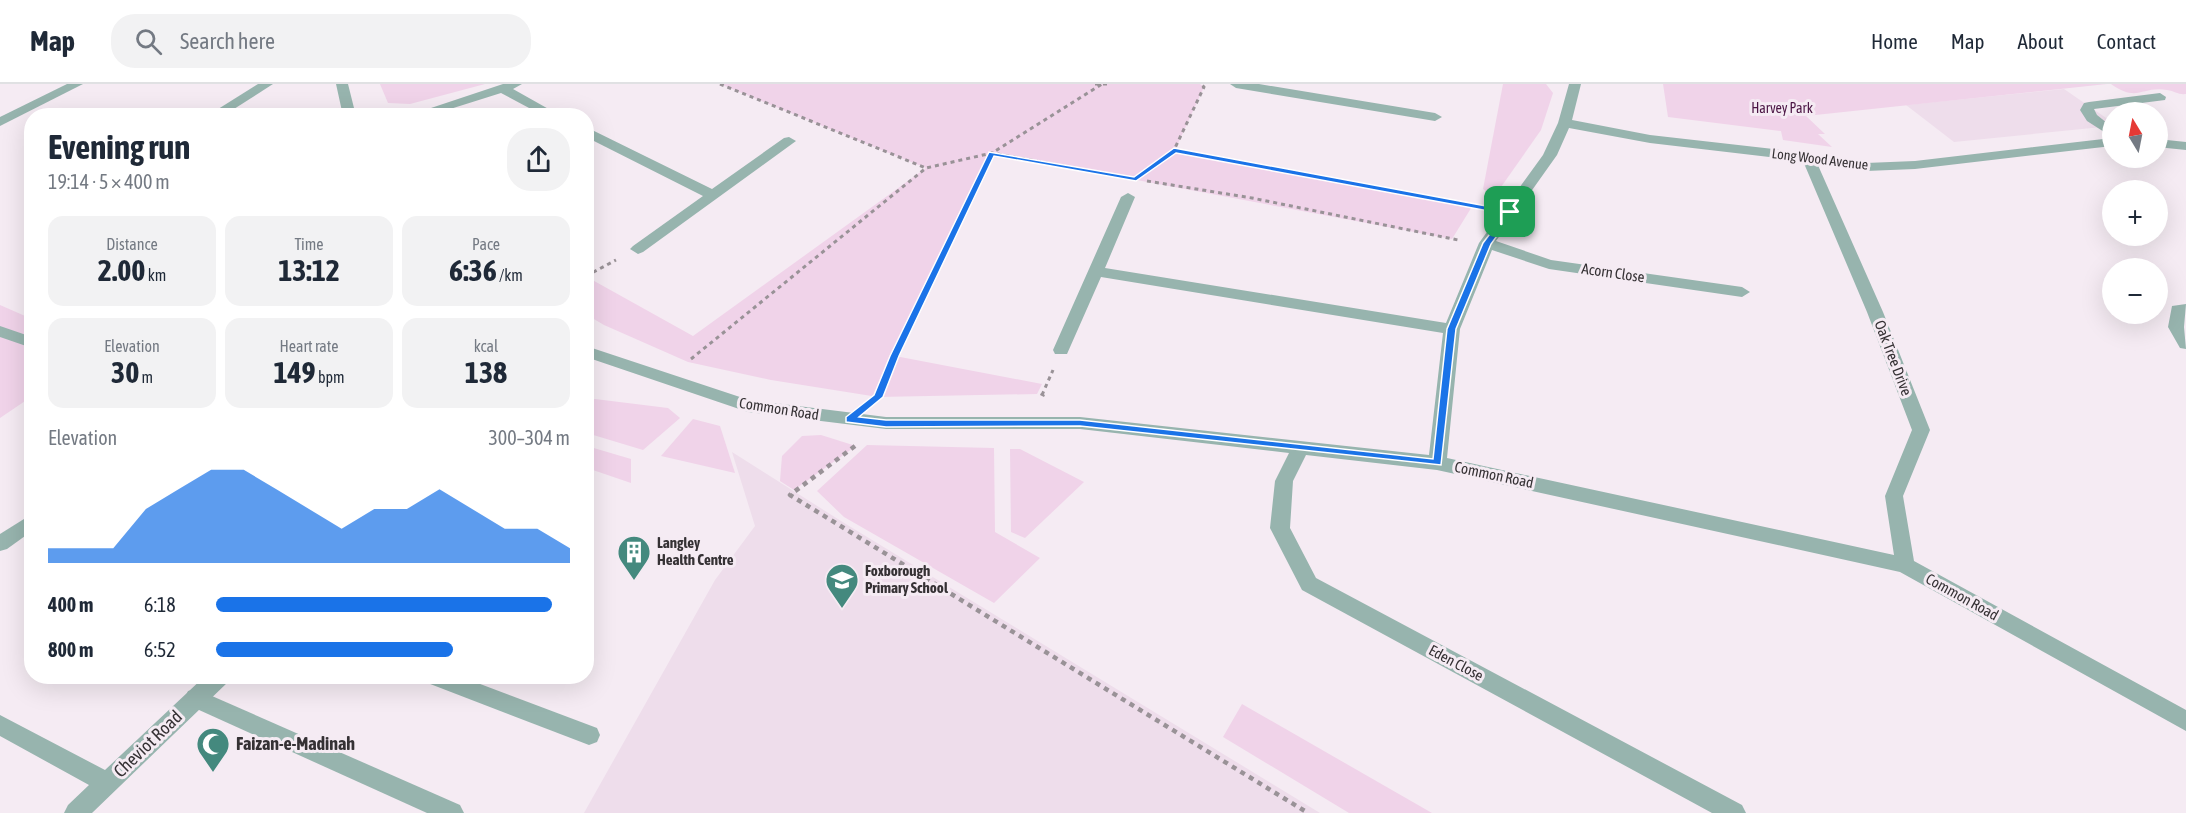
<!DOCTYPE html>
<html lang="en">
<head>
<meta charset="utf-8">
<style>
  body { margin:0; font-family:"Asap Condensed",sans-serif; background:#f2f2f3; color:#1f2937; height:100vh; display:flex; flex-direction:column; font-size:22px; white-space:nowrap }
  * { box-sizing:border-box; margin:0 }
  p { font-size:20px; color:#747a83 }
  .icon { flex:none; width:33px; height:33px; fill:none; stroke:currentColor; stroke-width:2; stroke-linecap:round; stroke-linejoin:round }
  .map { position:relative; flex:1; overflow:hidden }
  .sheet { position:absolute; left:24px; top:24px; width:570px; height:576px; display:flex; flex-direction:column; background:#fff; border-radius:24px; box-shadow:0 6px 24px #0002 }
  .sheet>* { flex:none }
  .needle { width:39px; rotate:350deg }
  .fabs { position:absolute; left:2102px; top:18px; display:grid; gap:12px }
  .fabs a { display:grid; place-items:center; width:66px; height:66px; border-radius:50%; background:#fff; box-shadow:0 6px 24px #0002; font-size:30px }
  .pin { position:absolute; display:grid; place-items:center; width:51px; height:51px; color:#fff; margin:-26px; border-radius:12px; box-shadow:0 3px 9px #0006 }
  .round { display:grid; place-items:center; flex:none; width:63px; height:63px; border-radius:24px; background:#f2f2f3 }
  .head { display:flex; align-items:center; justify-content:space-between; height:102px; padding:0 24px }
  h1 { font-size:33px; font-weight:700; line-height:45px }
  .metrics { display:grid; grid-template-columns:repeat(3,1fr); gap:9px; height:102px; padding:6px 24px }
  .metrics div { display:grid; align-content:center; border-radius:15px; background:#f2f2f3; text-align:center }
  .metrics b { font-size:30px; font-weight:700 }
  .metrics small { font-size:16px; font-weight:400 }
  .metrics p { font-size:16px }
  .chart { height:168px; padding:12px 24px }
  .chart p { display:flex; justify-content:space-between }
  .chart svg { width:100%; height:108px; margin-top:6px; fill:#1a73e8; opacity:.7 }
  ul { padding:0 24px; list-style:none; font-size:20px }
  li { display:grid; grid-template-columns:96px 72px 1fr; align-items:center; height:45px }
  li i { height:15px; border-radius:8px; background:#1a73e8 }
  header { display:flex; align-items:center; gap:36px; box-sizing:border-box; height:84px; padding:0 30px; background:#fff; border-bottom:2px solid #e0e1e3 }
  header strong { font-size:28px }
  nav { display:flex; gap:33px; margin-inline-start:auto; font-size:21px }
  .search { width:420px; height:54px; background:#f2f2f3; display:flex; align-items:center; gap:15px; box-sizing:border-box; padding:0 21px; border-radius:24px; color:#747a83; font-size:22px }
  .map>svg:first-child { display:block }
</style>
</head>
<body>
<header>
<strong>Map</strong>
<div class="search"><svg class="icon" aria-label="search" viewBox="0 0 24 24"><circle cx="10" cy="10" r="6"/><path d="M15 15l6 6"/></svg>Search here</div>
<nav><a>Home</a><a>Map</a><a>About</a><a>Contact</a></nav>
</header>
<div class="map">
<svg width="2186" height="729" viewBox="0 0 2186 729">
  <rect width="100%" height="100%" fill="#f5ebf3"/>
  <g fill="#eeddeb">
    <path d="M 2064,5 L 2112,38 L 2112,42 L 1954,58 L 1906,21 Z"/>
    <path d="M 732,368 L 841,437 L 1320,729 L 584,729 L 715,496 L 755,442 Z"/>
  </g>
  <g fill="#f0d3e9">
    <path d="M 380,0 L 485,0 L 410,20 L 388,19 Z"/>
    <path d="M 720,0 L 1200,0 L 1204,3 L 1175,66 L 1473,121 L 1452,155 L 992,69 L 895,272 L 1042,300 L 1037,310 L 878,313 L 771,296 L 688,278 L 604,241 L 587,231 L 587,193 L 693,252 L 926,84 Z"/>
    <path d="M 1503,0 L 1546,0 L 1553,9 L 1541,46 L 1494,113 L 1483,105 Z"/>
    <path d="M 1663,0 L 2107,0 L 1806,32 L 1825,50 L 1818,50 L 1832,63 L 1783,56 L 1781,47 L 1668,33 Z"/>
    <path d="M 2111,0 L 2186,0 L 2186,10 C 2178,11 2175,7 2167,6 C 2141,2 2138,19 2111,0 Z"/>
    <path d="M 0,221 L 32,235 L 31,313 L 0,334 Z"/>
    <path d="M 595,315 L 668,324 L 680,334 L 643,366 L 590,350 L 587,316 Z"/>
    <path d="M 693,335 L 720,342 L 735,389 L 661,372 Z"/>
    <path d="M 821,351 L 856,362 L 794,406 L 780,397 L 782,372 L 802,352 Z"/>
    <path d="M 867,361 L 994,364 L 995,448 L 1040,474 L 994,519 L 844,433 L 817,407 Z"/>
    <path d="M 587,362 L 631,375 L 631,399 L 587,384 Z"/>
    <path d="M 1010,365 L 1020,365 L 1084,398 L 1025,454 L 1011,448 Z"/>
    <path d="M 1242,620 L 1432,729 L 1349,729 L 1223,653 Z"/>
  </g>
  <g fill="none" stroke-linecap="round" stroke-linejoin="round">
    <g stroke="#999297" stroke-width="3" stroke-dasharray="4 4" stroke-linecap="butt">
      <path d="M 720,0 L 926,84"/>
      <path d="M 1095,0 L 1108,0"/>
      <path d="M 1174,66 L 1480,123"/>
      <path d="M 1139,93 L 1174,66 L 1204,3 L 1200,0"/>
      <path d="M 1147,97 L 1252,114 L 1458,156"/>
      <path d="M 586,192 L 616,176"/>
      <path d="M 691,275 L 926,84 L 992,69 L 1116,92"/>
      <path d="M 879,311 L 895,272 L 992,69 L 1102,0"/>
      <path d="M 1042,311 L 1053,286"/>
    </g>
    <g stroke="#999297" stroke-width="4.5" stroke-dasharray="5 5" stroke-linecap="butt">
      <path d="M 879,312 L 880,310"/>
      <path d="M 1042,312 L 1043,310"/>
      <path d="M 855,362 L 790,411 L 1308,729"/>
    </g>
    <g fill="#97b4ae" fill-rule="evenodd">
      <path d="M 2160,9 L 2166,13 L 2165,16 L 2094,25 L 2097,31 L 2112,43 L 2112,53 L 2087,37 L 2080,26 L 2084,19 L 2089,18 Z"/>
      <path d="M 0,242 L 32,253 L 32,264 L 0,253 Z"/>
      <path d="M 423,592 L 459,592 L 597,644 L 600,651 L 597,658 L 589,661 L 425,598 Z"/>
      <path d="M 196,605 L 460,721 L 464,729 L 427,729 L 188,621 L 185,614 L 188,607 Z"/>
    </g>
    <g fill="#97b4ae" fill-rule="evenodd">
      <path d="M 67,0 L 83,0 L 0,42 L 0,33 Z"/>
      <path d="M 258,0 L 273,0 L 223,32 L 207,32 Z"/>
      <path d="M 336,0 L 348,0 L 356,32 L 343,32 Z"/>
      <path d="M 503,0 L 522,0 L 513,5 L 561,32 L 544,32 L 501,9 L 428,32 L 407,32 Z"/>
      <path d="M 1230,0 L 1259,0 L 1435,29 L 1442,33 L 1435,37 L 1236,4 Z"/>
      <path d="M 1569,0 L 1581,0 L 1572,36 L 1650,51 L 1808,69 L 1866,79 L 1915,77 L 2112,54 L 2112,62 L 1915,85 L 1866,87 L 1817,79 L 1883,228 L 1930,346 L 1903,412 L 1914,477 L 2186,626 L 2186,647 L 1900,488 L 1437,386 L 1306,371 L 1293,397 L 1290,444 L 1316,494 L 1742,721 L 1746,729 L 1712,729 L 1302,506 L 1270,444 L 1275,397 L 1289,369 L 1080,345 L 886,345 L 748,328 L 586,273 L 586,262 L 749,316 L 886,333 L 1080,333 L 1429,371 L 1443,249 L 1101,193 L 1067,270 L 1055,270 L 1053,266 L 1121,113 L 1128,109 L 1135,113 L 1105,184 L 1446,239 L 1479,159 L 1543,71 L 1558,39 ZM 1569,44 L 1650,59 L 1803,77 L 1867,228 L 1912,346 L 1885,412 L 1894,471 L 1447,374 L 1460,245 L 1492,166 L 1549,185 L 1742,213 L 1750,208 L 1742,203 L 1551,176 L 1496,157 L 1557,71 Z"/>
      <path d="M 586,43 L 712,105 L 784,54 L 789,53 L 796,57 L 643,168 L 638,170 L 630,165 L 633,162 L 703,112 L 586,53 Z"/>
      <path d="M 2157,55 L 2186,58 L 2186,66 L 2157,63 Z"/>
      <path d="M 2186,220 L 2184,243 L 2186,265 L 2180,264 L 2168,243 L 2172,222 Z"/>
      <path d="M 32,430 L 32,447 L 7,465 L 0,467 L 0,450 Z"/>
      <path d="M 205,592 L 230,592 L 228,598 L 92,729 L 64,729 L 68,721 L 89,701 L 0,652 L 0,631 L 105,686 Z"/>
    </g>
  </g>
  <path fill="#1a73e8" stroke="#fff" stroke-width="1.5" fill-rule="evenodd" d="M 1174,64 L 1513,127 L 1514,128 L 1491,160 L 1456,245 L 1441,381 L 1080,342 L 886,343 L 846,338 L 846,333 L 874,311 L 890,272 L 989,68 L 1134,93 ZM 1176,69 L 1505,130 L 1483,159 L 1447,245 L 1433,375 L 1080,336 L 886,336 L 859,333 L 883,313 L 899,272 L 994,72 L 1136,97 Z"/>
  <defs>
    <symbol id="building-pin" viewBox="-11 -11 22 30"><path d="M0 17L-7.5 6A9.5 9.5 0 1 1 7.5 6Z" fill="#44897e" stroke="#f5ebf3"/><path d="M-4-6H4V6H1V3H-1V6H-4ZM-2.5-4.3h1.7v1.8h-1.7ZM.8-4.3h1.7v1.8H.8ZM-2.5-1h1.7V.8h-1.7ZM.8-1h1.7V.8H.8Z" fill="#fff"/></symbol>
    <symbol id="school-pin" viewBox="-11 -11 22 30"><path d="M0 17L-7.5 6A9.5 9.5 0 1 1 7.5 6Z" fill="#44897e" stroke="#f5ebf3"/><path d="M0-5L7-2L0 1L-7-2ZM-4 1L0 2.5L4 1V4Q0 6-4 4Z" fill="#fff"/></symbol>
    <symbol id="mosque-pin" viewBox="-11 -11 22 30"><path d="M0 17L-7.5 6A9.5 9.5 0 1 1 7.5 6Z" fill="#44897e" stroke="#f5ebf3"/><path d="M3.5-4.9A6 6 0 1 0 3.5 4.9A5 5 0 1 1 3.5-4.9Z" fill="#fff"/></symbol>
  </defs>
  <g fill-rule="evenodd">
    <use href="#building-pin" x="615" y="449" width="38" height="52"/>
    <use href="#school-pin" x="823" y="477" width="38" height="52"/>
    <use href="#mosque-pin" x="194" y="641" width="38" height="52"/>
  </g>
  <g text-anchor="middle" stroke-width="6" stroke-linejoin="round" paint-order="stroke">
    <g font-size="14" fill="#4b1544" stroke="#f5ebf3">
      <text x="1782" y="29">Harvey Park</text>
    </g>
    <g font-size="14" fill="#353134" stroke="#f5ebf3">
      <text transform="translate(1820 75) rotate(7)" y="5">Long Wood Avenue</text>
    </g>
    <g font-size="15" fill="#353134" stroke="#f5ebf3">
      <text transform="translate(1613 189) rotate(8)" y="5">Acorn Close</text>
      <text transform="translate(1893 274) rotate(69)" y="5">Oak Tree Drive</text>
      <text transform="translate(779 325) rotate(9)" y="5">Common Road</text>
      <text transform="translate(1494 391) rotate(12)" y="5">Common Road</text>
      <text transform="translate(1962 513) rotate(29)" y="5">Common Road</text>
      <text transform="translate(1456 579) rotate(28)" y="5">Eden Close</text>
    </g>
    <g font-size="15" font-weight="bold" fill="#353134" stroke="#f5ebf3" text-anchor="start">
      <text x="657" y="464">Langley<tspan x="657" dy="17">Health Centre</tspan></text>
      <text x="865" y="492">Foxborough<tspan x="865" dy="17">Primary School</tspan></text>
    </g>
    <g font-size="18" fill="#353134" stroke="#f5ebf3">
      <text transform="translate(148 660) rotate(-44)" y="6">Cheviot Road</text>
    </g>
    <g font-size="18" font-weight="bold" fill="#353134" stroke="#f5ebf3" text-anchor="start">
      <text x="236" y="666">Faizan-e-Madinah</text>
    </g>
  </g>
</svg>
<div class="fabs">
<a><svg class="needle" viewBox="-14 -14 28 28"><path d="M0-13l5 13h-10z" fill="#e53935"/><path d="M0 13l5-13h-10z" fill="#747a83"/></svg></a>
<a>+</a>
<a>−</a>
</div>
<div class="pin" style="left:1510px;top:128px;background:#1e9e55"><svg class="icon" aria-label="arrive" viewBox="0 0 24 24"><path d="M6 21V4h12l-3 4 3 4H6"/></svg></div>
<section class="sheet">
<div class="head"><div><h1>Evening run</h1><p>19:14 · 5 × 400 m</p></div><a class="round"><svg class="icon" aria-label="share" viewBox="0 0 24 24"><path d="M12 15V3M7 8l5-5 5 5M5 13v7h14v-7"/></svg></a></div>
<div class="metrics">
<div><p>Distance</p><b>2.00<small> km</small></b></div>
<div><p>Time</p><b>13:12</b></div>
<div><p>Pace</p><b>6:36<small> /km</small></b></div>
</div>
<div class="metrics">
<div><p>Elevation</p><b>30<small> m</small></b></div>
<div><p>Heart rate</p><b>149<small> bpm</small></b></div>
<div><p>kcal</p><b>138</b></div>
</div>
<div class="chart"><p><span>Elevation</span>300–304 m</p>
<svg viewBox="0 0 160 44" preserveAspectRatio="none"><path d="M0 44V38L10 38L20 38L30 22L40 14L50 6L60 6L70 14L80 22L90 30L100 22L110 22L120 14L130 22L140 30L150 30L160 38V44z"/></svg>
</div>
<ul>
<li><b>400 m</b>6:18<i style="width:95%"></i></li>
<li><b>800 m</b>6:52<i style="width:67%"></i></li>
</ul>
</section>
</div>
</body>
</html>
